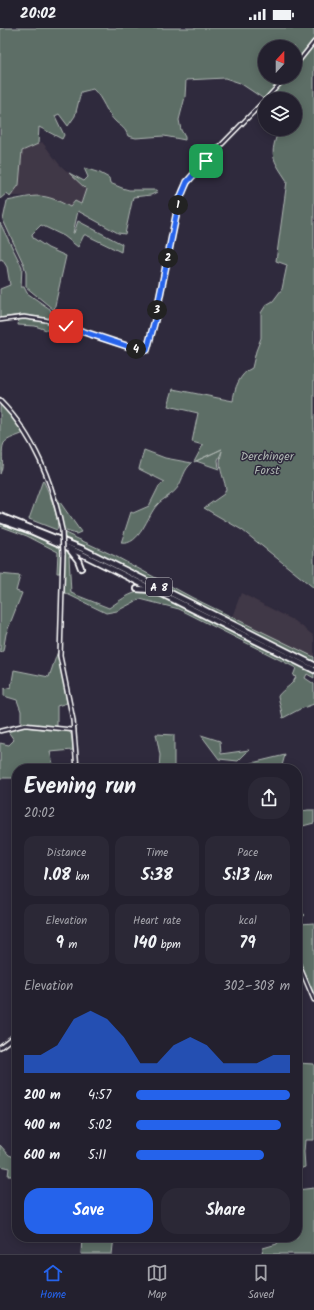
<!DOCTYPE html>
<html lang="en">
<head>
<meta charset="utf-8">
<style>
  body { margin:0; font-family:Kalam,sans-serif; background:#2b2836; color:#f1f3f6; height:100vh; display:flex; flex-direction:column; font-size:15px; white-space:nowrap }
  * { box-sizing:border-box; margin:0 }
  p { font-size:13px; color:#a3a3aa }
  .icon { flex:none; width:22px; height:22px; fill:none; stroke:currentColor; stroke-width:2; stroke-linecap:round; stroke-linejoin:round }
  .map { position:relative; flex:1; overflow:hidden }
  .details { position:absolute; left:12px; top:736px; width:290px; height:478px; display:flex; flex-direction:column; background:#23202e; border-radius:16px; box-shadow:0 2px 10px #0003,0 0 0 1px #403e4a }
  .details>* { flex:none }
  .needle { width:26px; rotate:21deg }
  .controls { position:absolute; left:258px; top:12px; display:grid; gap:8px }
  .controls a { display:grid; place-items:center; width:44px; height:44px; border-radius:50%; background:#23202e; box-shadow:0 2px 10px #0003,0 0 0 1px #403e4a; font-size:20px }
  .pin { position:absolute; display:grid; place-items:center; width:34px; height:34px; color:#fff; margin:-17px; border-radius:8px; box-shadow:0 2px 6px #0006 }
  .km { position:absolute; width:20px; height:20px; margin:-10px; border-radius:50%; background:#222; color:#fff; font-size:11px; line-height:20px; text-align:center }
  .round { display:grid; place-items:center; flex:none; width:42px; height:42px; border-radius:16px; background:#2b2836 }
  .head { display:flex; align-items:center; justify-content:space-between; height:68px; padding:0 12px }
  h1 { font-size:22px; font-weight:600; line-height:30px }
  .stats { display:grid; grid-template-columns:repeat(3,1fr); gap:6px; height:68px; padding:4px 12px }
  .stats div { display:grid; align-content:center; border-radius:10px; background:#2b2836; text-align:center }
  .stats b { font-size:17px; font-weight:600 }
  .stats small { font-size:11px; font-weight:400 }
  .stats p { font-size:11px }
  .chart { height:112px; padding:8px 12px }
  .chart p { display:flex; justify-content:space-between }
  .chart svg { width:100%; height:72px; margin-top:4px; fill:#2563eb; opacity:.7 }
  .cta { display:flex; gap:8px; margin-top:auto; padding:8px 12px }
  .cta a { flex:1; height:46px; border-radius:16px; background:#2563eb; color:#fff; font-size:16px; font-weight:600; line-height:46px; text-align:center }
  .cta a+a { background:#2b2836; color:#f1f3f6 }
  ul { padding:0 12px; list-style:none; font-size:13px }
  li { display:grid; grid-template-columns:64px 48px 1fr; align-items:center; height:30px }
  li i { height:10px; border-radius:5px; background:#2563eb }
  .status { display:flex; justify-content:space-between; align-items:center; height:28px; padding:0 20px; background:#23202e; direction:ltr }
  .status svg { height:11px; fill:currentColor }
  .menu { display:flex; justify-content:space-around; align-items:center; height:56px; border-top:1px solid #403e4a; background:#23202e; font-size:11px; color:#a3a3aa }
  .menu a { display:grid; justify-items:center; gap:2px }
  .menu .current { color:#2563eb }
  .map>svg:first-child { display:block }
</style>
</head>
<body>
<div class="status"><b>20:02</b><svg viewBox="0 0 49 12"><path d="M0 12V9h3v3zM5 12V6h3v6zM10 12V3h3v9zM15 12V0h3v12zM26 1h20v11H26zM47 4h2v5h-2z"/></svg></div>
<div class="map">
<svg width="314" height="1226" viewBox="0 0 314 1226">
  <rect width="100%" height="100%" fill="#2f2a3d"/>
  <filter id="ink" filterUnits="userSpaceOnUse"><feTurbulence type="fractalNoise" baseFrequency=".025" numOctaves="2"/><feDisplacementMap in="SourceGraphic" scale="8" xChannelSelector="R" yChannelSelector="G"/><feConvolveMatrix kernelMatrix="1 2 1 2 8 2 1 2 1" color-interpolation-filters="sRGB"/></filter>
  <g filter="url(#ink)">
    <g fill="#413746">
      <path d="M 42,114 L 59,136 L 86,161 L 81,177 L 70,179 L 45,168 L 11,168 L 19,157 L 22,123 Z"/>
      <path d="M 241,565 L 295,593 L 314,608 L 314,629 L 232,589 Z"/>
    </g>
    <g fill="#5d6e66" stroke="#aeb6b2">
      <path d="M 0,0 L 314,0 L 314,11 L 295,34 L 295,19 L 265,19 L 265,49 L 283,49 L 264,71 L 240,55 L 225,50 L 186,52 L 185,69 L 179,92 L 181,102 L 185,109 L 185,112 L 164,108 L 136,110 L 128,108 C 125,100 122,99 116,94 C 106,85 103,70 93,61 L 81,64 L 75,88 L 68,98 L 59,86 L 55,88 L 64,107 L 62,111 L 39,99 L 38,116 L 22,123 L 19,157 L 10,169 L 7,165 L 0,171 Z"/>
      <path d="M 314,16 L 314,560 L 242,502 L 204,480 L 224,466 L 226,461 C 223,445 217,440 222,423 L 218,432 L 219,441 L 196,433 L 222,421 L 194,434 L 203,417 L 192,414 L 198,385 L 168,378 L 173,361 L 233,373 C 234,361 240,345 252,340 L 256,323 L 261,310 L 261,285 L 266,277 L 273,273 L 282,261 L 287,237 L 276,233 L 287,153 C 272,130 269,128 279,101 L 295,101 L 295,71 L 268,71 L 288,49 L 295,49 L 295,39 Z"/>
      <path d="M 84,140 L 100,145 L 109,150 L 110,155 L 122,160 L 129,162 L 156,162 L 157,164 L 151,167 L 133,169 L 125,206 L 118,205 L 78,183 L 73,205 L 74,205 L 78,193 L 122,216 L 121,224 L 86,207 L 84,207 L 78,219 L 64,208 L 41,197 L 32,206 L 33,210 L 48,220 L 66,228 L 54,282 L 26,259 L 26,245 L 24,237 L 3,192 L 7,173 C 37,167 43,164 70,179 L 75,173 L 81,176 L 86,161 L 69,145 L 84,153 L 88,149 Z"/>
      <path d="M 0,195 L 22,239 L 21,259 L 24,259 L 27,265 L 50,281 L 52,286 L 49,290 L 21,287 L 0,290 L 0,261 L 10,257 L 7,239 L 2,231 L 0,232 Z"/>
      <path d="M 19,291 L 36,292 L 60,297 L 55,305 L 35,298 L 18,297 Z"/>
      <path d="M 0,375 L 24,405 C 18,408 8,410 4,415 C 0,423 5,436 0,446 Z"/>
      <path d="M 144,422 L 165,430 L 192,435 C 184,441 183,451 178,459 C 173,467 163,470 157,477 C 147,488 140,518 121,515 L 131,484 L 133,485 L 149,478 L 159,458 L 165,454 L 139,441 Z"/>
      <path d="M 41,430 L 57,470 L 81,504 L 76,506 L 63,502 Z"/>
      <path d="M 43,452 C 48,462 61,493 57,502 L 29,491 Z"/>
      <path d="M 0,494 L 61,519 L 60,545 L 57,545 L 58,524 L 27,508 L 0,498 Z"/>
      <path d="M 63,504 L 115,528 L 193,570 L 314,629 L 314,634 L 64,509 Z"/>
      <path d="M 64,520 L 73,526 L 77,532 L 69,528 L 71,565 L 109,580 C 125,569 138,558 158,566 L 314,645 L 314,650 L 307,646 L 305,650 L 314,656 L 314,676 L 300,681 L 283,690 L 278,668 C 284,660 291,659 296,649 L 293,648 L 296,640 L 179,581 L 140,571 L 117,583 L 106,585 L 63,564 Z"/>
      <path d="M 0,546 L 20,548 L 16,563 L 22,565 L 6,606 L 3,623 L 0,624 Z"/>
      <path d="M 58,623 L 67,675 L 57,678 L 57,699 L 21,695 L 21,683 L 17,672 L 4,668 L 4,661 L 11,659 L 14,642 L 49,649 Z"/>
      <path d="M 23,699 L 69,703 L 72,708 L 73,722 L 50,724 L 54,740 L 50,741 L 17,741 L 17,750 L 0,750 L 0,715 L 9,717 L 14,712 L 7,702 Z"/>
      <path d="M 156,706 L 174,707 L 174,741 L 159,741 L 160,727 Z"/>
      <path d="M 201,707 L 220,713 L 221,726 L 249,722 L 238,733 L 219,731 Z"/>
      <path d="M 285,727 L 281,741 L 238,741 L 252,735 Z"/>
      <path d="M 308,782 L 314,782 L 314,795 L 299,799 L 297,808 L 297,784 Z"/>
      <path d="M 301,884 L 305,887 L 299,892 L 300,896 L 314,895 L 314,969 L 297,928 L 297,888 Z"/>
      <path d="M 297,1035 L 314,1036 L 314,1112 L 305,1112 L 304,1124 L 305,1139 L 297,1142 Z"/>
      <path d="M 0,1117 L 9,1127 L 17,1130 L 17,1148 L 8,1148 L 9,1140 L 0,1138 Z"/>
      <path d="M 314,1160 L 314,1226 L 262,1226 L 263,1220 L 277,1216 L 280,1209 L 297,1209 L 297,1162 Z"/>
      <path d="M 82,1209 L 114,1209 L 112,1226 L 81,1226 Z"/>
    </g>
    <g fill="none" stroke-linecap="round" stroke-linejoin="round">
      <defs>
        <g id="tertiary">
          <path d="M 295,38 L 314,14"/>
          <path d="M 266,71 L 286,49"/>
          <path d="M 0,292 L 24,289 L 45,292 L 139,322 L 147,322 L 155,292 L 178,179 L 183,162 L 193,146 L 265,72"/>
          <path d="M 0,703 L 25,697 L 74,702"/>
          <path d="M 297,932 L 314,972"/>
        </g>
        <g id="secondary">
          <path d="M 0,373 C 34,407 53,456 62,502"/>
          <path d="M 63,525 L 60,628 L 73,692 L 77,741"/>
          <path d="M 0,1019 L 17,1006"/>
        </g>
        <g id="motorway">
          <path d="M 0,488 L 83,521 L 314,637"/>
          <path d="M 0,492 L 31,503 L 80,525 L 314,642"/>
          <path d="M 71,523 L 78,532 L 81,540"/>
          <path d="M 137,561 L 151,562"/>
        </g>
      </defs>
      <use href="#tertiary" stroke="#fff" stroke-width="5.5"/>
      <use href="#secondary" stroke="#fff" stroke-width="6"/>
      <use href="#motorway" stroke="#fff" stroke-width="8"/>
      <use href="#tertiary" stroke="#2f2a3d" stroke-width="2.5"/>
      <use href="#secondary" stroke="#2f2a3d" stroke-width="3"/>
      <use href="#motorway" stroke="#2f2a3d" stroke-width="4.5"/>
      <defs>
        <path id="secondary-bridge" d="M 62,502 L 63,525"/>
      </defs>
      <use href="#secondary-bridge" stroke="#fff" stroke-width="6" stroke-linecap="butt"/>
      <use href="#secondary-bridge" stroke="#2f2a3d" stroke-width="3"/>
    </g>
  </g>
  <g fill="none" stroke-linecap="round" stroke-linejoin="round" filter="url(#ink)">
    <defs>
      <path id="route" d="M 66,298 L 139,322 L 147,322 L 155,292 L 179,173 L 187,154 L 206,133"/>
    </defs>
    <use href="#route" stroke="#fff" stroke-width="8"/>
    <use href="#route" stroke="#2563eb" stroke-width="5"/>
  </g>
  <g text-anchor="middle" stroke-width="3" stroke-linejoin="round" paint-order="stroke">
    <rect fill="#2f2a3d" stroke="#c1bfc5" stroke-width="1" x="146" y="550" width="26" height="18" rx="3"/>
    <g font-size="11" font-weight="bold" fill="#fff">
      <text x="159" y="563">A 8</text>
    </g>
    <g font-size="12" fill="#aeb6b2" stroke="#2f2a3d">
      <text x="267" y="432">Derchinger<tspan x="267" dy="14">Forst</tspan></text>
    </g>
  </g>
</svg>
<div class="controls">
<a><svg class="needle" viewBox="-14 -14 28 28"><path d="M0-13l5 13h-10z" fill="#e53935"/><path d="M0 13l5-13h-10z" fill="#a3a3aa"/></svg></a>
<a><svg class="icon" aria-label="layers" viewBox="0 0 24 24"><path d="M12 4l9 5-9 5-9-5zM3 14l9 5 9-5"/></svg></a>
</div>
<div class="pin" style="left:206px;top:133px;background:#1e9e55"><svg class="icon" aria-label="arrive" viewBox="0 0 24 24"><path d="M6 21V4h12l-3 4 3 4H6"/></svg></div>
<div class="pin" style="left:66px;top:298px;background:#d93025"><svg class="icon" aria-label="check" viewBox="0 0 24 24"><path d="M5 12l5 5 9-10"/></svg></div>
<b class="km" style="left:178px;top:177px">1</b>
<b class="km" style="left:168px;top:230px">2</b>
<b class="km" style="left:157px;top:282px">3</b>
<b class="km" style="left:136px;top:321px">4</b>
<section class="details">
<div class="head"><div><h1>Evening run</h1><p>20:02</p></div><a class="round"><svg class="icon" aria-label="share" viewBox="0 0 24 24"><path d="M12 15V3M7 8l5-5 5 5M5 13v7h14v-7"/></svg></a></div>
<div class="stats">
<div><p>Distance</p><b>1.08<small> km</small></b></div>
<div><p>Time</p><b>5:38</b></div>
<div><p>Pace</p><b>5:13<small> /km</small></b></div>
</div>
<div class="stats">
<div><p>Elevation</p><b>9<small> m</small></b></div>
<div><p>Heart rate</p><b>140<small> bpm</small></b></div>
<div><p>kcal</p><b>79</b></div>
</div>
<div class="chart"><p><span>Elevation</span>302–308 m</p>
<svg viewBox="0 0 160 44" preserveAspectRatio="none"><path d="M0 44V33L10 33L20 27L30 11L40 6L50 11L60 22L70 38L80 38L90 27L100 22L110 27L120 38L130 38L140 38L150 33L160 33V44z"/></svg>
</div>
<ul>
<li><b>200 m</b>4:57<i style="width:100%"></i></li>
<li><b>400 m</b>5:02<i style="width:94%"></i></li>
<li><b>600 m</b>5:11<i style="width:83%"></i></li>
</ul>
<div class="cta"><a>Save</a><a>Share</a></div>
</section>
</div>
<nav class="menu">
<a class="current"><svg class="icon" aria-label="home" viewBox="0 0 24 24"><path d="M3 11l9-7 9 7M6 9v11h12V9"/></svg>Home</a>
<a><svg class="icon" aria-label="map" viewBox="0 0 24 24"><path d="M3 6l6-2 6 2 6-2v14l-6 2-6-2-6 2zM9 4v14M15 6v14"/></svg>Map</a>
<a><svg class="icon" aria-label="saved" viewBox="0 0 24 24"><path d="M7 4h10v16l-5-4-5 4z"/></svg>Saved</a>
</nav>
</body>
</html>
